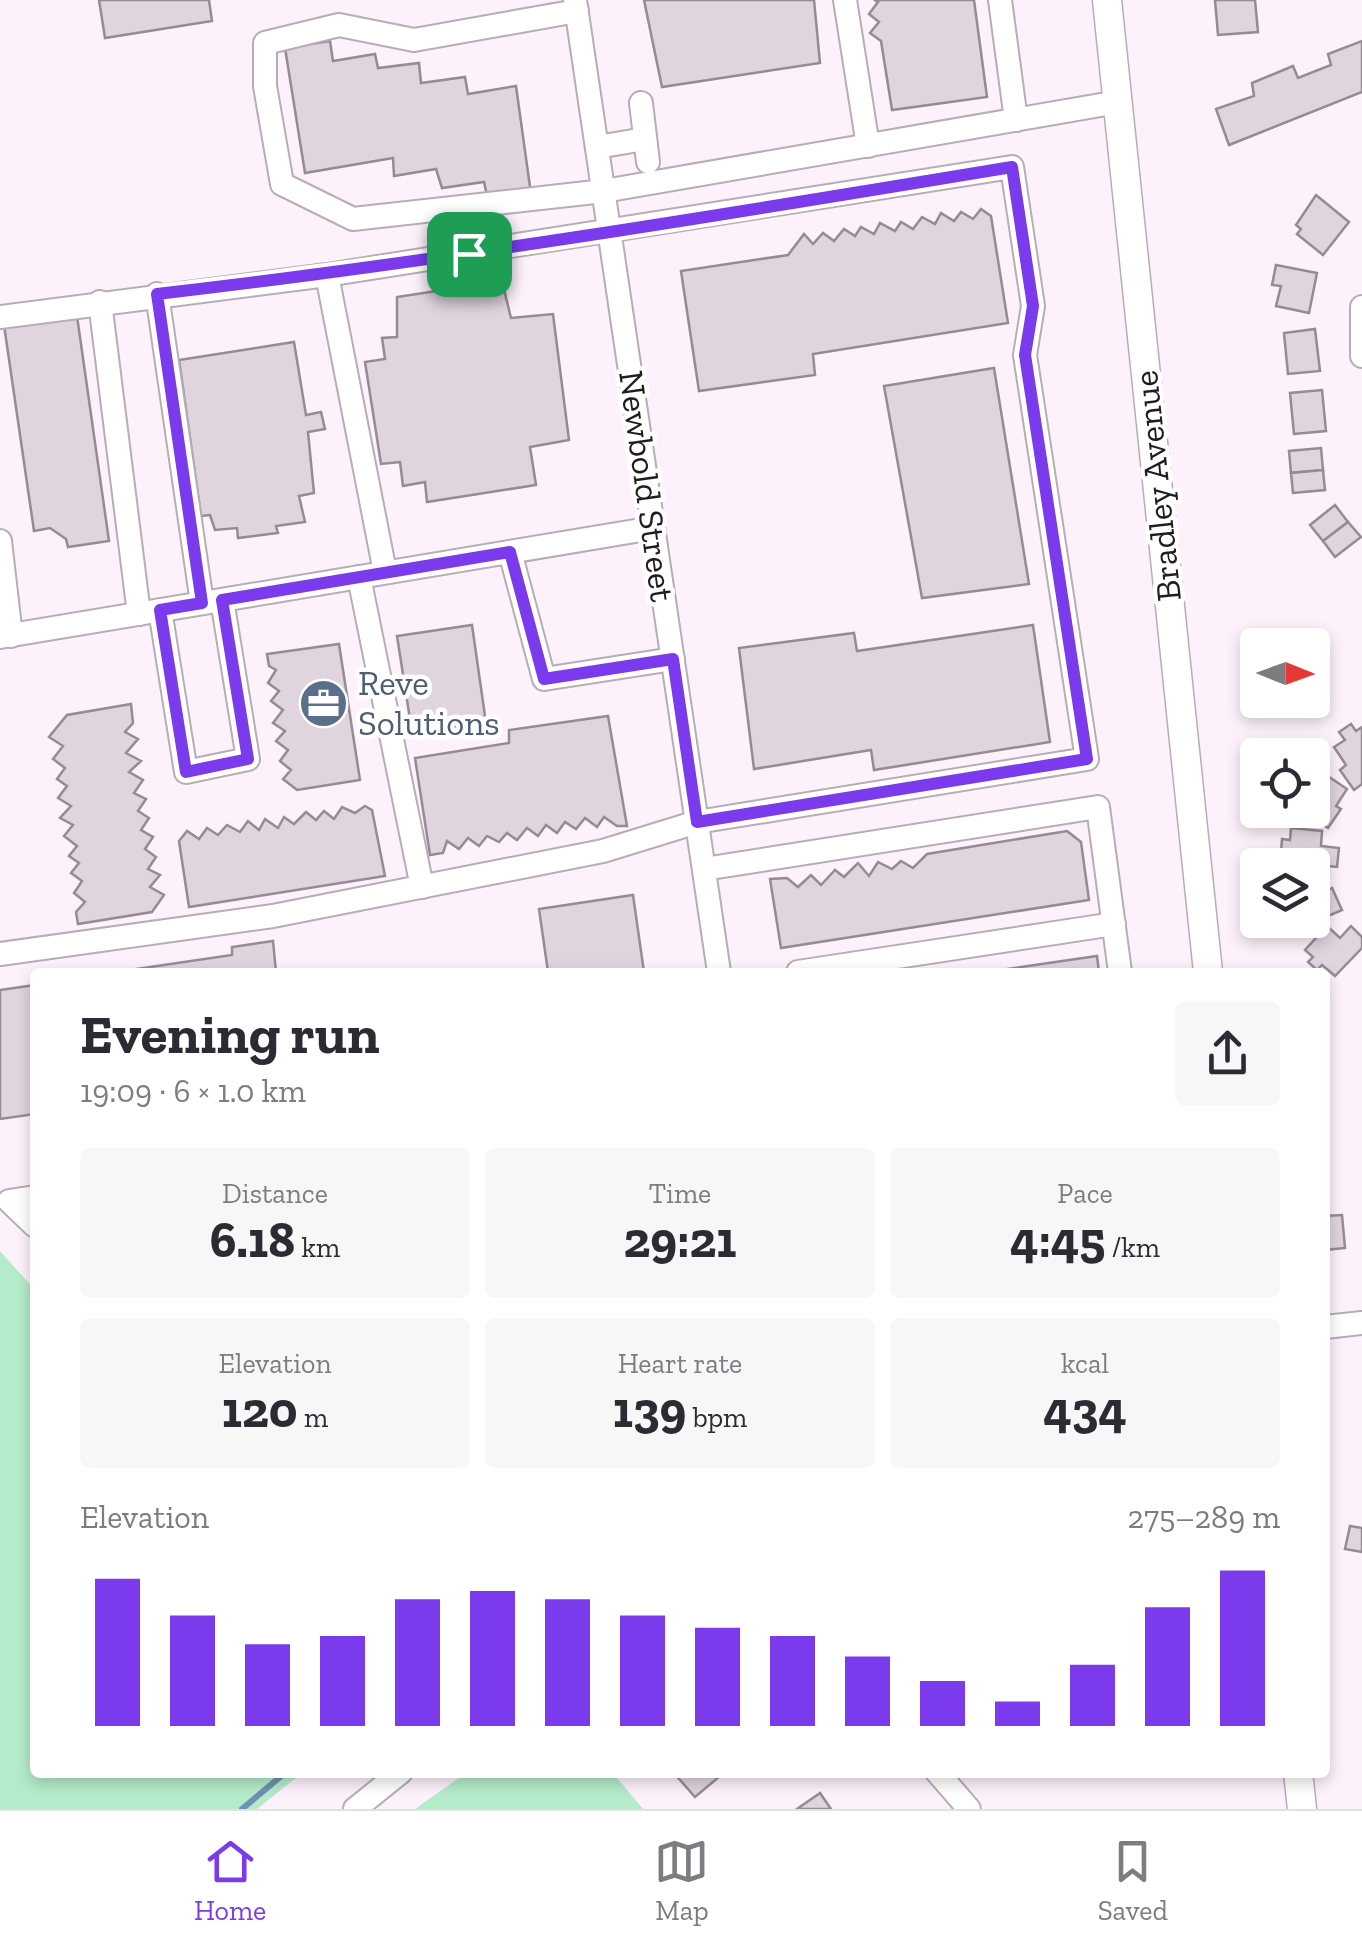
<!DOCTYPE html>
<html lang="en">
<head>
<meta charset="utf-8">
<style>
  body { margin:0; font-family:"Zilla Slab",serif; background:#f7f7f7; color:#2b2b33; height:100vh; display:flex; flex-direction:column; font-size:38px; white-space:nowrap }
  * { box-sizing:border-box; margin:0 }
  p { font-size:32px; color:#7c7c81 }
  .icon { flex:none; width:55px; height:55px; fill:none; stroke:currentColor; stroke-width:2; stroke-linecap:round; stroke-linejoin:round }
  .map { position:relative; flex:1; overflow:hidden }
  .sheet { position:absolute; left:30px; top:968px; width:1300px; height:810px; display:flex; flex-direction:column; background:#fff; border-radius:10px; box-shadow:0 5px 15px #0003 }
  .sheet>* { flex:none }
  .needle { width:65px; rotate:91deg }
  .controls { position:absolute; left:1240px; top:628px; display:grid; gap:20px }
  .controls a { display:grid; place-items:center; width:90px; height:90px; border-radius:10px; background:#fff; box-shadow:0 5px 15px #0003; font-size:50px }
  .pin { position:absolute; display:grid; place-items:center; width:85px; height:85px; color:#fff; margin:-42px; border-radius:20px; box-shadow:0 5px 15px #0006 }
  .round { display:grid; place-items:center; flex:none; width:105px; height:105px; border-radius:10px; background:#f7f7f7 }
  .head { display:flex; align-items:center; justify-content:space-between; height:170px; padding:0 50px }
  h1 { font-size:55px; font-weight:700; line-height:75px }
  .stats { display:grid; grid-template-columns:repeat(3,1fr); gap:15px; height:170px; padding:10px 50px }
  .stats div { display:grid; align-content:center; border-radius:10px; background:#f7f7f7; text-align:center }
  .stats b { font-size:50px; font-weight:700 }
  .stats small { font-size:28px; font-weight:400 }
  .stats p { font-size:28px }
  .chart { height:280px; padding:20px 50px }
  .chart p { display:flex; justify-content:space-between }
  .chart svg { width:100%; height:180px; margin-top:10px; stroke:#7c3aed; stroke-width:6 }
  .tab-bar { display:flex; justify-content:space-around; align-items:center; height:140px; border-top:2px solid #e1e1e2; background:#fff; font-size:28px; color:#7c7c81 }
  .tab-bar a { display:grid; justify-items:center; gap:5px }
  .tab-bar .current { color:#7c3aed }
  .map>svg:first-child { display:block }
</style>
</head>
<body>
<div class="map">
<svg width="1362" height="1809" viewBox="0 0 1362 1809">
  <rect width="100%" height="100%" fill="#fdf1fc"/>
  <g fill="#b4ebca">
    <path d="M 0,1251 L 35,1290 L 35,1772 L 302,1773 L 257,1809 L 0,1809 Z"/>
    <path d="M 467,1772 L 613,1773 L 643,1809 L 415,1809 Z"/>
  </g>
  <g fill="none" stroke-linecap="round" stroke-linejoin="round">
    <g stroke="#7090b1" stroke-width="6">
      <path d="M 327,1772 L 329,1774"/>
      <path d="M 242,1809 L 286,1772"/>
    </g>
  </g>
  <g fill="#e0d4df" stroke="#958b95" stroke-width="2.5">
    <path d="M 99,0 L 209,0 L 212,21 L 105,38 Z"/>
    <path d="M 644,0 L 814,0 L 820,63 L 662,87 Z"/>
    <path d="M 874,0 L 974,0 L 987,97 L 892,110 L 881,41 L 870,33 L 879,22 L 869,14 L 878,2 Z"/>
    <path d="M 1215,0 L 1255,0 L 1258,32 L 1218,35 Z"/>
    <path d="M 330,41 L 333,61 L 375,54 L 378,68 L 419,63 L 421,83 L 465,77 L 468,94 L 516,86 L 531,194 L 488,200 L 484,182 L 442,188 L 436,169 L 394,176 L 393,158 L 305,173 L 285,48 Z"/>
    <path d="M 1362,41 L 1362,92 L 1229,145 L 1216,109 L 1254,96 L 1252,83 L 1293,66 L 1298,78 L 1331,65 L 1328,54 Z"/>
    <path d="M 1316,195 L 1349,222 L 1323,255 L 1297,234 L 1301,229 L 1296,225 Z"/>
    <path d="M 981,209 L 991,216 L 1008,323 L 813,354 L 815,375 L 699,391 L 681,271 L 788,255 L 804,234 L 813,244 L 823,233 L 834,241 L 844,229 L 855,236 L 861,227 L 874,234 L 880,223 L 895,231 L 901,222 L 913,229 L 922,217 L 935,224 L 941,213 L 954,221 L 961,212 L 973,219 Z"/>
    <path d="M 1276,265 L 1317,273 L 1309,313 L 1276,306 L 1281,286 L 1272,285 Z"/>
    <path d="M 502,281 L 511,318 L 553,314 L 569,440 L 530,447 L 536,485 L 427,502 L 425,482 L 403,486 L 400,462 L 381,464 L 365,362 L 385,359 L 382,338 L 397,337 L 397,297 Z"/>
    <path d="M 77,316 L 109,541 L 68,547 L 66,539 L 50,528 L 34,531 L 4,325 Z"/>
    <path d="M 1315,329 L 1320,371 L 1288,374 L 1284,333 Z"/>
    <path d="M 294,342 L 306,415 L 321,412 L 325,429 L 308,432 L 314,493 L 299,496 L 305,522 L 276,526 L 278,533 L 238,538 L 237,528 L 215,530 L 210,515 L 201,516 L 179,360 Z"/>
    <path d="M 994,368 L 1029,584 L 922,598 L 884,386 Z"/>
    <path d="M 1322,390 L 1326,431 L 1294,434 L 1290,393 Z"/>
    <path d="M 1321,448 L 1323,470 L 1291,473 L 1289,451 Z"/>
    <path d="M 1323,470 L 1325,490 L 1293,493 L 1291,473 Z"/>
    <path d="M 1335,505 L 1348,522 L 1323,541 L 1310,525 Z"/>
    <path d="M 1348,522 L 1361,537 L 1335,557 L 1323,541 Z"/>
    <path d="M 472,625 L 486,723 L 412,732 L 397,636 Z"/>
    <path d="M 1033,625 L 1050,742 L 874,770 L 871,750 L 754,769 L 739,648 L 854,633 L 857,651 Z"/>
    <path d="M 339,644 L 360,780 L 297,790 L 283,779 L 291,770 L 280,761 L 288,750 L 276,741 L 285,731 L 273,723 L 283,710 L 271,701 L 279,691 L 268,683 L 276,670 L 269,666 L 267,654 Z"/>
    <path d="M 131,704 L 133,723 L 125,732 L 138,739 L 126,753 L 141,761 L 129,772 L 143,780 L 134,793 L 146,799 L 138,811 L 149,818 L 141,830 L 153,837 L 145,849 L 156,857 L 148,869 L 160,875 L 150,887 L 164,895 L 152,912 L 78,924 L 76,912 L 85,902 L 74,893 L 82,881 L 71,873 L 79,863 L 69,856 L 77,846 L 64,836 L 73,825 L 60,818 L 71,806 L 58,798 L 67,786 L 57,779 L 65,768 L 53,759 L 63,746 L 49,737 L 67,715 Z"/>
    <path d="M 608,716 L 627,826 L 617,826 L 604,817 L 597,827 L 585,818 L 576,829 L 565,822 L 557,833 L 546,825 L 538,836 L 527,828 L 517,840 L 507,833 L 499,842 L 487,836 L 479,846 L 468,838 L 459,849 L 447,841 L 443,853 L 430,855 L 415,758 L 509,743 L 509,730 Z"/>
    <path d="M 1351,724 L 1356,731 L 1362,727 L 1362,784 L 1354,790 L 1340,770 L 1346,765 L 1334,747 L 1345,740 L 1339,732 Z"/>
    <path d="M 1313,766 L 1347,789 L 1336,806 L 1341,809 L 1328,828 L 1308,814 L 1312,810 Z"/>
    <path d="M 365,806 L 372,810 L 385,876 L 189,907 L 179,841 L 187,831 L 199,839 L 207,828 L 218,835 L 227,825 L 240,832 L 248,821 L 259,830 L 265,819 L 278,828 L 284,817 L 294,824 L 306,812 L 316,820 L 324,811 L 334,819 L 342,807 L 355,813 Z"/>
    <path d="M 1291,828 L 1322,831 L 1321,846 L 1339,848 L 1337,867 L 1287,862 L 1288,852 L 1281,852 L 1282,839 L 1290,840 Z"/>
    <path d="M 1067,831 L 1081,842 L 1089,900 L 781,948 L 770,879 L 787,878 L 798,887 L 811,875 L 821,885 L 835,870 L 844,877 L 858,863 L 869,876 L 878,862 L 892,869 L 901,861 L 913,868 L 927,854 Z"/>
    <path d="M 1312,882 L 1318,895 L 1332,888 L 1342,910 L 1319,920 L 1317,916 L 1312,918 Z"/>
    <path d="M 633,895 L 644,972 L 548,972 L 539,909 Z"/>
    <path d="M 1327,926 L 1340,938 L 1351,926 L 1362,937 L 1362,948 L 1335,976 L 1322,965 L 1317,970 L 1308,962 L 1313,957 L 1305,950 Z"/>
    <path d="M 273,941 L 276,972 L 116,972 L 232,955 L 232,947 Z"/>
    <path d="M 1097,956 L 1099,972 L 987,972 Z"/>
    <path d="M 35,985 L 35,1114 L 0,1119 L 0,990 Z"/>
    <path d="M 1342,1215 L 1345,1248 L 1325,1250 L 1325,1216 Z"/>
    <path d="M 1350,1526 L 1362,1528 L 1362,1552 L 1345,1549 Z"/>
    <path d="M 673,1772 L 716,1772 L 720,1776 L 695,1797 Z"/>
    <path d="M 820,1793 L 831,1809 L 797,1809 Z"/>
  </g>
  <g fill="none" stroke-linecap="round" stroke-linejoin="round">
    <defs>
      <g id="minor">
        <path d="M 575,0 L 719,972"/>
        <path d="M 845,0 L 868,146"/>
        <path d="M 1000,0 L 1016,120"/>
        <path d="M 577,11 L 414,40 L 339,25 L 265,43 L 265,86 L 282,184 L 353,219 L 604,191 L 1118,102"/>
        <path d="M 641,103 L 648,162"/>
        <path d="M 597,147 L 645,139"/>
        <path d="M 327,275 L 385,572"/>
        <path d="M 157,294 L 202,603"/>
        <path d="M 100,302 L 139,614"/>
        <path d="M 1362,307 L 1362,356"/>
        <path d="M 0,317 L 327,275 L 1012,167 L 1033,306 L 1025,355 L 1087,759 L 697,822 L 603,851 L 273,916 L 0,954"/>
        <path d="M 0,541 L 11,636"/>
        <path d="M 510,552 L 544,679 L 673,659"/>
        <path d="M 359,577 L 422,887"/>
        <path d="M 160,610 L 186,772 L 248,759 L 222,600"/>
        <path d="M 0,637 L 653,528"/>
        <path d="M 704,869 L 1098,807 L 1120,972"/>
        <path d="M 798,972 L 1114,924"/>
        <path d="M 35,1197 L 9,1201 L 35,1226"/>
        <path d="M 1325,1327 L 1362,1323"/>
        <path d="M 937,1772 L 969,1809"/>
        <path d="M 355,1809 L 401,1772"/>
      </g>
      <g id="major">
        <path d="M 1107,0 L 1208,972"/>
        <path d="M 1298,1772 L 1302,1809"/>
      </g>
    </defs>
    <use href="#minor" stroke="#b8adb7" stroke-width="26"/>
    <use href="#major" stroke="#b8adb7" stroke-width="31"/>
    <use href="#minor" stroke="#fff" stroke-width="22"/>
    <use href="#major" stroke="#fff" stroke-width="28"/>
  </g>
  <g fill="none" stroke-linecap="round" stroke-linejoin="round">
    <defs>
      <path id="route" d="M 1012,167 L 1033,306 L 1025,355 L 1087,759 L 697,822 L 673,659 L 544,679 L 510,552 L 222,600 L 248,759 L 186,772 L 160,610 L 202,603 L 157,294 C 443,261 728,214 1012,167 Z"/>
    </defs>
    <use href="#route" stroke="#fff" stroke-width="20"/>
    <use href="#route" stroke="#7c3aed" stroke-width="12"/>
  </g>
  <defs>
    <symbol id="office-disc" viewBox="-11 -11 22 22"><circle r="9.5" fill="#5c6f8a" stroke="#fff"/><path d="M-6-3h4V-5.5h4V-3h4V5H-6ZM-1-4.5V-3h2v-1.5ZM-6 0V1H6V0Z" fill="#fff"/></symbol>
  </defs>
  <g fill-rule="evenodd">
    <use href="#office-disc" x="296" y="676" width="55" height="55"/>
  </g>
  <g text-anchor="middle" stroke-width="9" stroke-linejoin="round" paint-order="stroke">
    <g font-size="35" fill="#201c20" stroke="#fff">
      <text transform="translate(647 486) rotate(82)" y="12">Newbold Street</text>
      <text transform="translate(1157 486) rotate(-96)" y="12">Bradley Avenue</text>
    </g>
    <g font-size="35" fill="#4e5e75" stroke="#fff" text-anchor="start">
      <text x="358" y="695">Reve<tspan x="358" dy="40">Solutions</tspan></text>
    </g>
  </g>
</svg>
<div class="controls">
<a><svg class="needle" viewBox="-14 -14 28 28"><path d="M0-13l5 13h-10z" fill="#e53935"/><path d="M0 13l5-13h-10z" fill="#7c7c81"/></svg></a>
<a><svg class="icon" aria-label="locate" viewBox="0 0 24 24"><circle cx="12" cy="12" r="6"/><path d="M12 2v4M12 18v4M2 12h4M18 12h4"/></svg></a>
<a><svg class="icon" aria-label="layers" viewBox="0 0 24 24"><path d="M12 4l9 5-9 5-9-5zM3 14l9 5 9-5"/></svg></a>
</div>
<div class="pin" style="left:469px;top:254px;background:#1e9e55"><svg class="icon" aria-label="arrive" viewBox="0 0 24 24"><path d="M6 21V4h12l-3 4 3 4H6"/></svg></div>
<section class="sheet">
<div class="head"><div><h1>Evening run</h1><p>19:09 · 6 × 1.0 km</p></div><a class="round"><svg class="icon" aria-label="share" viewBox="0 0 24 24"><path d="M12 15V3M7 8l5-5 5 5M5 13v7h14v-7"/></svg></a></div>
<div class="stats">
<div><p>Distance</p><b>6.18<small> km</small></b></div>
<div><p>Time</p><b>29:21</b></div>
<div><p>Pace</p><b>4:45<small> /km</small></b></div>
</div>
<div class="stats">
<div><p>Elevation</p><b>120<small> m</small></b></div>
<div><p>Heart rate</p><b>139<small> bpm</small></b></div>
<div><p>kcal</p><b>434</b></div>
</div>
<div class="chart"><p><span>Elevation</span>275–289 m</p>
<svg viewBox="0 0 160 44" preserveAspectRatio="none"><path d="M5 44V8M15 44V17M25 44V24M35 44V22M45 44V13M55 44V11M65 44V13M75 44V17M85 44V20M95 44V22M105 44V27M115 44V33M125 44V38M135 44V29M145 44V15M155 44V6"/></svg>
</div>
</section>
</div>
<nav class="tab-bar">
<a class="current"><svg class="icon" aria-label="home" viewBox="0 0 24 24"><path d="M3 11l9-7 9 7M6 9v11h12V9"/></svg>Home</a>
<a><svg class="icon" aria-label="map" viewBox="0 0 24 24"><path d="M3 6l6-2 6 2 6-2v14l-6 2-6-2-6 2zM9 4v14M15 6v14"/></svg>Map</a>
<a><svg class="icon" aria-label="saved" viewBox="0 0 24 24"><path d="M7 4h10v16l-5-4-5 4z"/></svg>Saved</a>
</nav>
</body>
</html>
